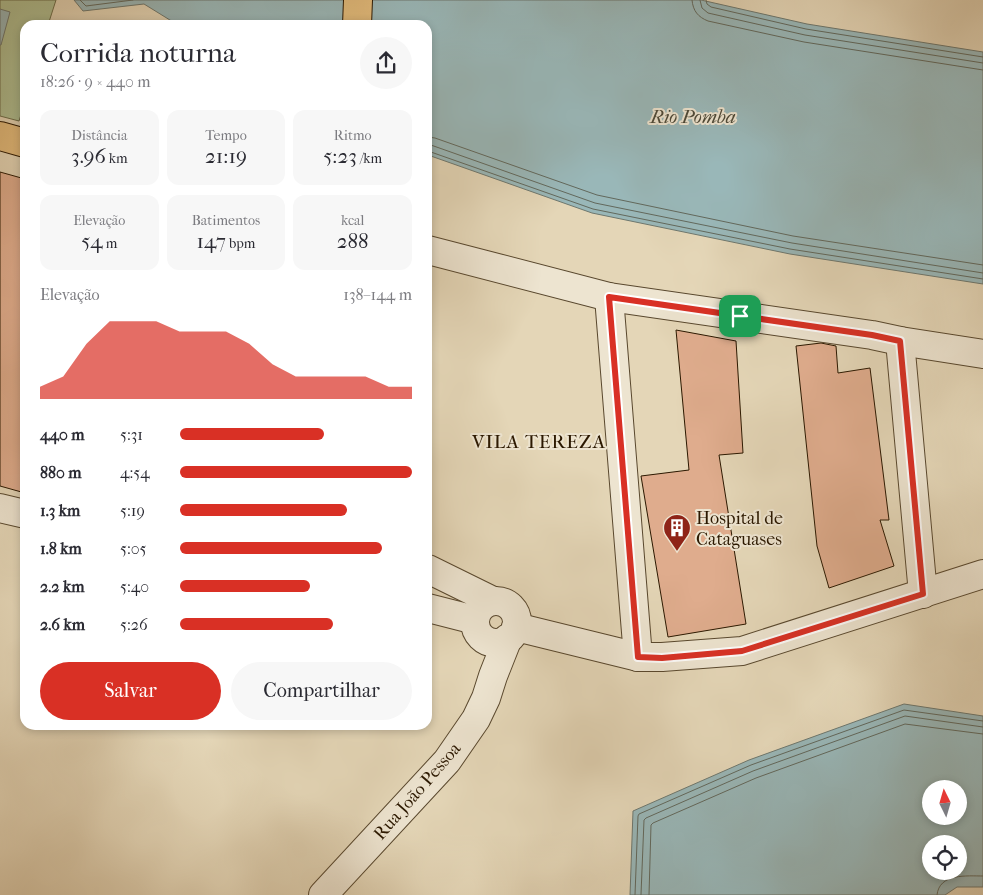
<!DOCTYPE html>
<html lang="pt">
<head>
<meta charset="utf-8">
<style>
  body { margin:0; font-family:"IM FELL French Canon",serif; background:#f7f7f7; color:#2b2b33; height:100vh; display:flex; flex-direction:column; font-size:19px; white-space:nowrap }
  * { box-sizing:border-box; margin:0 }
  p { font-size:16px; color:#7c7c81 }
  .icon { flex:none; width:28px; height:28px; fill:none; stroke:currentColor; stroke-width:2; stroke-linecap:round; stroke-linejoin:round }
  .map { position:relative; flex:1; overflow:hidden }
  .panel { position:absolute; left:20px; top:20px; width:412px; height:710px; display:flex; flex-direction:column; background:#fff; border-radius:15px; box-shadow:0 2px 8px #0003 }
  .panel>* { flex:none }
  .needle { width:32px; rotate:355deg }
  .tools { position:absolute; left:922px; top:780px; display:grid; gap:10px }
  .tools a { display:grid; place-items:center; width:45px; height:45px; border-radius:50%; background:#fff; box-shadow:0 2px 8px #0003; font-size:25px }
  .pin { position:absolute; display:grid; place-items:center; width:42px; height:42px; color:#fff; margin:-21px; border-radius:10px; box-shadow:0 2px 8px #0006 }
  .round { display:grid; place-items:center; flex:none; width:52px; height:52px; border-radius:26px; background:#f7f7f7 }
  .headline { display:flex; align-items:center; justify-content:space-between; height:85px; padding:0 20px }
  h1 { font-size:28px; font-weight:600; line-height:38px }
  .stats { display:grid; grid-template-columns:repeat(3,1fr); gap:8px; height:85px; padding:5px 20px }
  .stats div { display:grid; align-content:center; border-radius:12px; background:#f7f7f7; text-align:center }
  .stats b { font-size:21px; font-weight:600 }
  .stats small { font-size:14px; font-weight:400 }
  .stats p { font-size:14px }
  .chart { height:140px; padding:10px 20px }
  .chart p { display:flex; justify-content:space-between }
  .chart svg { width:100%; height:90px; margin-top:5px; fill:#d93025; opacity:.7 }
  .primary-button { display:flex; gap:10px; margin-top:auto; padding:10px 20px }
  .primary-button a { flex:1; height:58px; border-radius:30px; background:#d93025; color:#fff; font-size:20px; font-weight:600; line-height:58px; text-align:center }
  .primary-button a+a { background:#f7f7f7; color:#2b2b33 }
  ul { padding:0 20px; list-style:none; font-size:16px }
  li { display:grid; grid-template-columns:80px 60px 1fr; align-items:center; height:38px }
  li i { height:12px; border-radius:6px; background:#d93025 }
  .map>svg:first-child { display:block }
</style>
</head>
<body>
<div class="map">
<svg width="983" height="895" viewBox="0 0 983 895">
  <rect width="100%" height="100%" fill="#e4d6b7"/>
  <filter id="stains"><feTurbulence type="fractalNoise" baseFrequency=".004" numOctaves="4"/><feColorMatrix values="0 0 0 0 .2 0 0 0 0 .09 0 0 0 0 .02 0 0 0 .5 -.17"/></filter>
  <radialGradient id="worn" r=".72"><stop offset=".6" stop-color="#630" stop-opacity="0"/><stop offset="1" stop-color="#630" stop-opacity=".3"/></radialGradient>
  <path fill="#aebf93" stroke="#6c6c4a" d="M 0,0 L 56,0 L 48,25 L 25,25 L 25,102 L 19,121 L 0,116 Z"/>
  <g fill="#99b7b8" stroke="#6d776e" fill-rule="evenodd">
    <path d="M 74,0 L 701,0 L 807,24 L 983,52 L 983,284 L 790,254 L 592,213 L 428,155 L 428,25 L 178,25 L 144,4 L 83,11 Z"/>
    <path d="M 0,9 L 10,12 L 1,45 L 0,45 Z"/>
    <path d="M 904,704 L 983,716 L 983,887 L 957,887 L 945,895 L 630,895 L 633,811 L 749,760 ZM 931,789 L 959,789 L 959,816 L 931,816 ZM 931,844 L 959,844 L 959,871 L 931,871 Z"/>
  </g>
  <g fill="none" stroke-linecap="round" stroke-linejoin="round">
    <g stroke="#62685c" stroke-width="1">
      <path d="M 80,0 L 86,6 L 133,0"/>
      <path d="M 692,0 C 693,11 698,17 708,21 L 804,42 L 983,70"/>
      <path d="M 700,0 L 702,8 L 708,13 L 805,35 L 983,63"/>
      <path d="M 706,0 L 707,4 L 711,7 L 806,29 L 983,57"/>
      <path d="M 428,137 L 435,138 L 597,195 L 793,236 L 983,265"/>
      <path d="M 428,144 L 595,203 L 792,243 L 983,273"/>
      <path d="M 428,151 L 593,209 L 790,249 L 983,279"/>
      <path d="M 635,895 L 638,816 L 639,814 L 751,765 L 904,710 L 983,721"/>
      <path d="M 641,895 L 644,820 L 646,818 L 753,771 L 905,716 L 983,727"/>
      <path d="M 649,895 L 651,825 L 653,823 L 756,778 L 905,724 L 983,734"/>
      <path d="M 937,895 C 939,873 967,876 983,876"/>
    </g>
  </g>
  <g fill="#dfac8d" stroke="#2b1800">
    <path d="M 0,172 L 25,179 L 25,493 L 0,486 Z"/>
    <path d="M 676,330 L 736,341 L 743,453 L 719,455 L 746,624 L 668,637 L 641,476 L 689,470 Z"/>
    <path d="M 821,343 L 836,346 L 838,373 L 870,368 L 889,520 L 880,520 L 894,566 L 829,588 L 817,546 L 796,346 Z"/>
  </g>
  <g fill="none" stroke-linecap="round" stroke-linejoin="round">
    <defs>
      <g id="minor">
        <path d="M 428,250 L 609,297 L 872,335 L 900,341 L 983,354"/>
        <path d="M 609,297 L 638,657"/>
        <path d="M 900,341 L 923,594"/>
        <path d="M 0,508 L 25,514"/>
        <path d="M 428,569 L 493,601"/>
        <circle cx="496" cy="622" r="21"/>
        <path d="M 428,608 L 475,620"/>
        <path d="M 516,627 L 638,657 L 662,657 L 742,651 L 983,574"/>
        <path d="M 323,895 L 447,761 L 476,719 L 486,698 L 493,676 L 508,638"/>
      </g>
      <g id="major">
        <path d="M 357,25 L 358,0"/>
        <path d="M 0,136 L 25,143"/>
      </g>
    </defs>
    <use href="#minor" stroke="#59482e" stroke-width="30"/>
    <use href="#major" stroke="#2b1800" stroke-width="30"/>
    <use href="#minor" stroke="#ede4d0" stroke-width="28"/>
    <use href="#major" stroke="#e2bb7c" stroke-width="28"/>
  </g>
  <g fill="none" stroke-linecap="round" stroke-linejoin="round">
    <defs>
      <path id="route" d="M 609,297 L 872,335 L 900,341 L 923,594 L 742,651 L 662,658 L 638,657 Z"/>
    </defs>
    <use href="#route" stroke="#fff" stroke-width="10"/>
    <use href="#route" stroke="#d93025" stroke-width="6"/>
  </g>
  <defs>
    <symbol id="building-pin" viewBox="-11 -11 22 30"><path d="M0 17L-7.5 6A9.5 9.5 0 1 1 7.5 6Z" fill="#8f2418" stroke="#ede4d0"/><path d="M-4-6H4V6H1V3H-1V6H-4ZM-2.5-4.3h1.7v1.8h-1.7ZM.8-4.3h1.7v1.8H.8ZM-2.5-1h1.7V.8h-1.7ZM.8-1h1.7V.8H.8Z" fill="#fff"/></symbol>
  </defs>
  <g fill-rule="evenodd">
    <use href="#building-pin" x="661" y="512" width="32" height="43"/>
  </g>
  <g text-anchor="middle" stroke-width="4" stroke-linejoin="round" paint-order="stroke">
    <g font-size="18" fill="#2b1800" stroke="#ede4d0" text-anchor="start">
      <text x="696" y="524">Hospital de<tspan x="696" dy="21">Cataguases</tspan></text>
    </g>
    <g font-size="18" fill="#2b1800" stroke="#ede4d0">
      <text transform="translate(417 791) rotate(-49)" y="6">Rua João Pessoa</text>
    </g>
    <g font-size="19" font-style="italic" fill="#4c4837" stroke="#ede4d0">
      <text x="693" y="123">Rio Pomba</text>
    </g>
    <g font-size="19" letter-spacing="1" fill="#2b1800" stroke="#ede4d0">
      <text x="539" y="448">VILA TEREZA</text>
    </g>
  </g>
  <rect width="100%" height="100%" filter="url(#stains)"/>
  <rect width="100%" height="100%" fill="url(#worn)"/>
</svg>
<div class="tools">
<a><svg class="needle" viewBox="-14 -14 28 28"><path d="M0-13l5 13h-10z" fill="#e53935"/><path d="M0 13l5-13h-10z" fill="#7c7c81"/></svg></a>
<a><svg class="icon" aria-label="locate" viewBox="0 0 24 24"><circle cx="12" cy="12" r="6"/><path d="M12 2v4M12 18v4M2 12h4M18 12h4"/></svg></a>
</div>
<div class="pin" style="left:740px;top:316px;background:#1e9e55"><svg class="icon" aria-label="arrive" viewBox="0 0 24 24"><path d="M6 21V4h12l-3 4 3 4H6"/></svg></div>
<section class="panel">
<div class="headline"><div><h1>Corrida noturna</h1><p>18:26 · 9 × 440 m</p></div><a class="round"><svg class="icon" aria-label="share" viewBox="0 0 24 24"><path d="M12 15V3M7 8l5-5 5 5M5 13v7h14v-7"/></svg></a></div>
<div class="stats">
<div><p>Distância</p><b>3.96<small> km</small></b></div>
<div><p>Tempo</p><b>21:19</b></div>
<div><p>Ritmo</p><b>5:23<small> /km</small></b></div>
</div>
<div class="stats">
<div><p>Elevação</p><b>54<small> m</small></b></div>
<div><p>Batimentos</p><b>147<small> bpm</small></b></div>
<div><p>kcal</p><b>288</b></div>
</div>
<div class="chart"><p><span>Elevação</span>138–144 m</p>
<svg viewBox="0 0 160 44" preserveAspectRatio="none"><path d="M0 44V38L10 33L20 17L30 6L40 6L50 6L60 11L70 11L80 11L90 17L100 27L110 33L120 33L130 33L140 33L150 38L160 38V44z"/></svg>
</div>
<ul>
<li><b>440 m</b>5:31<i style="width:62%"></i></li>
<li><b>880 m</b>4:54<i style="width:100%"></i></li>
<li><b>1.3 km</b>5:19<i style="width:72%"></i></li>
<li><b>1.8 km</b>5:05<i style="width:87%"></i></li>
<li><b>2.2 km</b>5:40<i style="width:56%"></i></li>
<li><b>2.6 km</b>5:26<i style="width:66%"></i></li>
</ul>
<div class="primary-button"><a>Salvar</a><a>Compartilhar</a></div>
</section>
</div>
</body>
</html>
